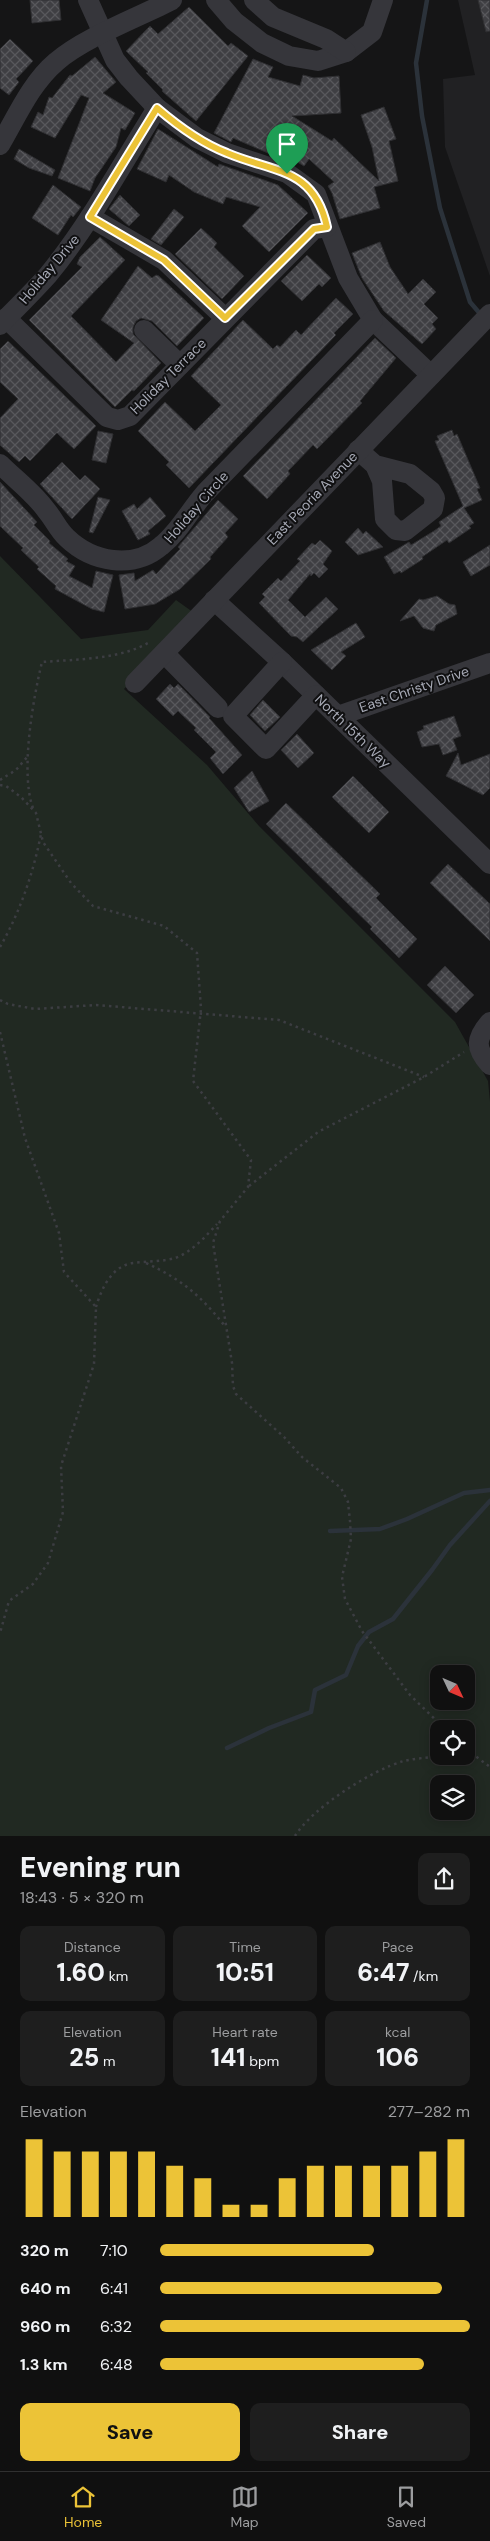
<!DOCTYPE html>
<html lang="en">
<head>
<meta charset="utf-8">
<style>
  body { margin:0; font-family:"DM Sans",sans-serif; background:#1e1e1e; color:#f1f3f6; height:100vh; display:flex; flex-direction:column; font-size:19px; white-space:nowrap }
  * { box-sizing:border-box; margin:0 }
  p { font-size:16px; color:#9c9d9f }
  .icon { flex:none; width:28px; height:28px; fill:none; stroke:currentColor; stroke-width:2; stroke-linecap:round; stroke-linejoin:round }
  .map { position:relative; height:1836px; overflow:hidden }
  .sheet { display:flex; flex-direction:column; background:#101010; flex:1 }
  .sheet>* { flex:none }
  .needle { width:32px; rotate:134deg }
  .tools { position:absolute; left:430px; top:1665px; display:grid; gap:10px }
  .tools a { display:grid; place-items:center; width:45px; height:45px; border-radius:10px; background:#101010; box-shadow:0 2px 12px #0003,0 0 0 1px #303030; font-size:25px }
  .pin { position:absolute; display:grid; place-items:center; width:42px; height:42px; color:#fff; margin:-51px -21px; border-radius:50% 50% 50% 0; rotate:-45deg; box-shadow:0 0 5px #0007 }
  .pin .icon { rotate:45deg }
  .round { display:grid; place-items:center; flex:none; width:52px; height:52px; border-radius:10px; background:#1e1e1e }
  .summary { display:flex; align-items:center; justify-content:space-between; height:85px; padding:0 20px }
  h1 { font-size:28px; font-weight:800; line-height:38px }
  .figures { display:grid; grid-template-columns:repeat(3,1fr); gap:8px; height:85px; padding:5px 20px }
  .figures div { display:grid; align-content:center; border-radius:10px; background:#1e1e1e; text-align:center }
  .figures b { font-size:25px; font-weight:800 }
  .figures small { font-size:14px; font-weight:400 }
  .figures p { font-size:14px }
  .chart { height:140px; padding:10px 20px }
  .chart p { display:flex; justify-content:space-between }
  .chart svg { width:100%; height:90px; margin-top:5px; stroke:#ecc337; stroke-width:6 }
  .primary-button { display:flex; gap:10px; margin-top:auto; padding:10px 20px }
  .primary-button a { flex:1; height:58px; border-radius:10px; background:#ecc337; color:#111; font-size:20px; font-weight:800; line-height:58px; text-align:center }
  .primary-button a+a { background:#1e1e1e; color:#f1f3f6 }
  ul { padding:0 20px; list-style:none; font-size:16px }
  li { display:grid; grid-template-columns:80px 60px 1fr; align-items:center; height:38px }
  li i { height:12px; border-radius:6px; background:#ecc337 }
  .tabs { display:flex; justify-content:space-around; align-items:center; height:70px; border-top:1px solid #303030; background:#101010; font-size:14px; color:#9c9d9f }
  .tabs a { display:grid; justify-items:center; gap:2px }
  .tabs .selected { color:#ecc337 }
  .map>svg:first-child { display:block }
</style>
</head>
<body>
<div class="map">
<svg width="490" height="1836" viewBox="0 0 490 1836">
  <defs>
    <pattern id="building-cross-hatch" width="8" height="8" patternUnits="userSpaceOnUse" patternTransform="scale(1.25)"><rect width="8" height="8" fill="#3f3f43"/><path d="M0 0l8 8M0 8l8-8" fill="none" stroke="#58585c"/></pattern>
  </defs>
  <rect width="100%" height="100%" fill="#151516"/>
  <path fill="#212123" d="M 458,0 L 490,0 L 490,276 L 445,147 L 443,79 L 475,75 Z"/>
  <path fill="#212922" fill-rule="evenodd" d="M 0,556 L 81,639 L 148,630 L 176,600 L 197,615 L 124,689 L 207,765 L 259,826 L 455,1022 L 488,1081 L 490,1102 L 490,1836 L 0,1836 ZM 439,1674 L 466,1674 L 466,1701 L 439,1701 ZM 439,1729 L 466,1729 L 466,1756 L 439,1756 ZM 439,1784 L 466,1784 L 466,1811 L 439,1811 Z"/>
  <g fill="none" stroke-linecap="round" stroke-linejoin="round">
    <g stroke="#2b323a" stroke-width="4.5">
      <path d="M 427,0 L 416,63 L 422,116 L 440,208 L 470,302 L 482,316"/>
      <path d="M 330,1531 L 380,1529 L 407,1519 L 464,1493 L 490,1490"/>
      <path d="M 227,1748 L 269,1728 L 311,1712 L 315,1690 L 346,1675 L 358,1646 L 369,1632 L 393,1619 L 432,1570 L 450,1545 L 490,1501"/>
    </g>
  </g>
  <g fill="url(#building-cross-hatch)" stroke="#2f2f32">
    <path d="M 30,0 L 59,0 L 61,20 L 32,23 Z"/>
    <path d="M 478,0 L 490,0 L 490,31 L 486,32 Z"/>
    <path d="M 189,7 L 228,46 L 231,43 L 248,56 L 196,121 L 162,91 L 163,90 L 146,73 L 148,72 L 126,51 L 150,26 L 158,34 Z"/>
    <path d="M 10,39 L 33,61 L 16,79 L 19,82 L 9,95 L 0,88 L 0,49 Z"/>
    <path d="M 95,57 L 116,82 L 103,93 L 135,113 L 125,130 L 121,128 L 116,147 L 95,178 L 90,191 L 58,178 L 89,98 L 81,95 L 55,138 L 31,127 L 38,112 L 43,115 L 49,97 L 52,98 L 70,75 L 72,76 Z"/>
    <path d="M 253,59 L 273,67 L 268,77 L 300,86 L 303,75 L 314,78 L 339,76 L 341,113 L 292,116 L 332,141 L 334,138 L 379,181 L 372,147 L 361,115 L 384,107 L 396,139 L 389,141 L 398,181 L 374,187 L 380,208 L 340,219 L 332,193 L 328,186 L 334,182 L 309,159 L 304,166 L 284,154 L 282,159 L 233,138 L 231,142 L 214,133 Z"/>
    <path d="M 158,129 L 218,167 L 219,164 L 278,185 L 308,213 L 269,252 L 242,226 L 260,207 L 226,197 L 223,204 L 194,192 L 169,175 L 166,182 L 137,169 Z"/>
    <path d="M 19,149 L 55,170 L 52,176 L 29,168 L 14,159 Z"/>
    <path d="M 53,185 L 81,207 L 73,217 L 71,215 L 58,235 L 32,218 Z"/>
    <path d="M 120,195 L 140,215 L 129,226 L 109,209 Z"/>
    <path d="M 174,209 L 184,217 L 161,245 L 151,239 Z"/>
    <path d="M 201,228 L 217,243 L 214,247 L 244,276 L 222,299 L 175,254 Z"/>
    <path d="M 100,237 L 125,260 L 71,316 L 116,362 L 134,343 L 101,320 L 138,266 L 152,278 L 156,275 L 159,276 L 204,318 L 177,346 L 152,321 L 141,318 L 136,321 L 133,327 L 133,334 L 161,363 L 134,391 L 132,390 L 115,407 L 29,320 L 82,267 L 77,264 L 80,257 Z"/>
    <path d="M 380,242 L 390,267 L 408,294 L 423,279 L 436,292 L 424,304 L 438,318 L 432,324 L 436,329 L 422,344 L 384,311 L 362,278 L 352,253 Z"/>
    <path d="M 307,255 L 331,278 L 322,287 L 319,284 L 302,301 L 281,281 Z"/>
    <path d="M 336,298 L 353,314 L 334,333 L 336,335 L 189,488 L 166,465 L 169,462 L 138,431 L 165,402 L 195,431 L 221,405 L 191,376 L 243,320 L 273,349 L 277,345 L 280,347 L 296,330 L 301,335 Z"/>
    <path d="M 375,338 L 396,358 L 360,401 L 362,403 L 317,449 L 313,445 L 288,471 L 290,474 L 267,499 L 243,476 Z"/>
    <path d="M 8,341 L 96,426 L 74,449 L 57,433 L 30,461 L 25,456 L 19,462 L 0,445 L 0,418 L 18,399 L 0,382 L 0,349 Z"/>
    <path d="M 452,430 L 454,436 L 457,434 L 480,488 L 477,489 L 482,500 L 464,508 L 474,523 L 469,526 L 471,528 L 449,543 L 447,540 L 422,557 L 423,559 L 401,573 L 400,571 L 394,574 L 384,557 L 409,542 L 411,545 L 434,531 L 441,526 L 439,522 L 463,506 L 435,441 L 439,440 L 437,436 Z"/>
    <path d="M 98,431 L 113,434 L 106,463 L 92,460 Z"/>
    <path d="M 62,462 L 80,480 L 85,475 L 100,489 L 72,519 L 40,484 Z"/>
    <path d="M 0,482 L 37,522 L 34,525 L 50,541 L 49,543 L 68,559 L 66,561 L 75,566 L 69,576 L 92,588 L 96,571 L 113,575 L 104,612 L 92,609 L 55,589 L 56,586 L 37,569 L 39,567 L 21,550 L 23,548 L 0,526 Z"/>
    <path d="M 98,497 L 110,500 L 93,533 L 89,532 Z"/>
    <path d="M 150,497 L 166,516 L 148,531 L 150,534 L 138,540 L 122,511 L 134,504 L 137,509 Z"/>
    <path d="M 218,500 L 238,519 L 225,533 L 228,537 L 210,557 L 211,559 L 180,589 L 155,604 L 125,609 L 119,575 L 134,573 L 135,581 L 153,570 L 156,574 L 180,549 L 178,547 Z"/>
    <path d="M 358,528 L 363,534 L 366,531 L 383,547 L 358,555 L 345,542 Z"/>
    <path d="M 320,540 L 332,551 L 323,564 L 328,569 L 319,578 L 314,573 L 311,576 L 310,574 L 288,600 L 305,617 L 326,597 L 338,609 L 303,642 L 297,637 L 291,636 L 259,603 L 265,597 L 262,594 L 278,578 L 281,581 L 300,561 L 297,559 L 312,543 L 315,545 Z"/>
    <path d="M 490,545 L 490,565 L 471,576 L 463,562 Z"/>
    <path d="M 437,596 L 449,604 L 455,605 L 457,614 L 436,625 L 434,631 L 423,628 L 414,616 L 400,621 L 419,599 L 423,600 Z"/>
    <path d="M 356,623 L 365,637 L 341,652 L 346,656 L 332,670 L 311,650 Z"/>
    <path d="M 170,684 L 174,688 L 178,684 L 210,717 L 209,718 L 242,755 L 223,774 L 210,758 L 216,752 L 194,730 L 196,728 L 178,711 L 173,716 L 156,699 Z"/>
    <path d="M 263,700 L 280,717 L 265,731 L 250,715 Z"/>
    <path d="M 454,716 L 461,736 L 453,739 L 457,750 L 443,755 L 439,744 L 422,747 L 417,732 L 424,729 L 423,726 Z"/>
    <path d="M 297,734 L 314,753 L 298,768 L 281,750 Z"/>
    <path d="M 458,753 L 461,765 L 490,754 L 490,788 L 483,795 L 446,776 Z"/>
    <path d="M 252,771 L 269,801 L 249,812 L 234,788 Z"/>
    <path d="M 353,776 L 389,812 L 369,833 L 332,797 Z"/>
    <path d="M 286,803 L 380,894 L 376,898 L 417,939 L 399,958 L 370,929 L 372,927 L 266,824 Z"/>
    <path d="M 448,864 L 490,904 L 490,941 L 430,883 Z"/>
    <path d="M 445,966 L 474,995 L 456,1013 L 427,985 Z"/>
  </g>
  <g fill="none" stroke-linecap="round" stroke-linejoin="round">
    <g stroke="#3c3d42" stroke-width="2.5" stroke-dasharray="2.5 4" stroke-linecap="butt">
      <path d="M 0,780 L 16,770 L 28,756"/>
      <path d="M 0,785 L 6,786 L 21,797 L 36,813 L 43,842 L 71,883 L 93,906 L 164,926 L 197,953 L 201,1009 L 193,1081 L 251,1160 L 248,1187 L 220,1221 L 213,1243 L 232,1363 L 233,1386 L 236,1394 L 284,1437 L 302,1457 L 341,1488 L 348,1502 L 350,1521 L 351,1539 L 342,1577 L 345,1599 L 362,1631 L 410,1695 L 445,1729"/>
      <path d="M 33,808 C 20,773 33,699 42,662 C 78,659 118,660 150,642"/>
      <path d="M 0,947 C 20,912 33,874 41,834"/>
      <path d="M 0,1000 L 8,1004 L 35,1009 L 96,1005 L 279,1020 L 424,1077"/>
      <path d="M 0,1032 L 25,1138 L 59,1233 L 64,1272 L 96,1307 L 94,1364 L 61,1466 L 63,1512 L 48,1563 L 33,1584 L 9,1601 L 0,1633"/>
      <path d="M 249,1186 L 318,1132 L 424,1077 L 464,1052"/>
      <path d="M 146,1263 C 181,1279 201,1296 224,1325"/>
      <path d="M 96,1307 C 101,1290 111,1266 133,1263 C 147,1261 162,1262 175,1258 C 192,1252 206,1236 217,1224"/>
      <path d="M 466,1749 L 490,1767"/>
      <path d="M 295,1836 C 311,1809 373,1769 404,1761 C 416,1758 427,1758 439,1756"/>
    </g>
    <g stroke="#36363b" stroke-width="20">
      <path d="M 88,0 L 115,60 L 129,78 L 157,108 L 197,138 L 227,153 L 287,173 L 316,194 L 348,278 L 373,320 L 431,375"/>
      <path d="M 216,0 L 234,21 L 262,43 L 289,56 L 318,61 L 346,52 L 372,32 L 383,0"/>
      <path d="M 254,0 L 273,17 L 326,39 L 346,52"/>
      <path d="M 0,145 C 16,118 31,83 56,62 C 83,38 139,17 172,0"/>
      <path d="M 90,217 L 164,260 L 225,318"/>
      <path d="M 6,318 L 107,417 L 118,420 L 130,416 L 314,229 L 327,227"/>
      <path d="M 0,325 C 16,308 33,292 48,275 C 90,224 122,164 157,108"/>
      <path d="M 144,330 L 180,365"/>
      <path d="M 358,450 L 375,465 L 410,474 L 431,491 L 435,498 L 433,509 L 405,531 L 396,530 L 385,519 L 382,481 L 375,465"/>
      <path d="M 0,464 C 15,479 34,493 46,510 C 54,519 58,530 67,538 C 92,562 133,570 161,546 C 179,532 190,510 205,493 L 373,320"/>
      <path d="M 214,600 L 282,662 L 490,864"/>
      <path d="M 165,654 L 218,708"/>
      <path d="M 282,662 L 233,716 L 266,749 L 316,695"/>
      <path d="M 135,683 L 490,314"/>
      <path d="M 338,716 L 490,663"/>
      <path d="M 490,1022 C 475,1039 475,1048 490,1065"/>
    </g>
  </g>
  <g fill="none" stroke-linecap="round" stroke-linejoin="round">
    <defs>
      <path id="route" d="M 157,108 C 178,126 201,143 227,153 C 274,173 314,167 327,227 L 314,229 L 225,318 L 164,260 L 90,217 Z"/>
    </defs>
    <use href="#route" stroke="#fff" stroke-width="10"/>
    <use href="#route" stroke="#ecc337" stroke-width="6"/>
  </g>
  <g text-anchor="middle" stroke-width="4" stroke-linejoin="round" paint-order="stroke">
    <g font-size="14" fill="#a7aab6" stroke="#101011">
      <text transform="translate(49 269) rotate(-50)" y="5">Holiday Drive</text>
      <text transform="translate(168 376) rotate(-45)" y="5">Holiday Terrace</text>
      <text transform="translate(312 498) rotate(-46)" y="5">East Peoria Avenue</text>
      <text transform="translate(196 507) rotate(-49)" y="5">Holiday Circle</text>
      <text transform="translate(414 689) rotate(-19)" y="5">East Christy Drive</text>
      <text transform="translate(353 731) rotate(44)" y="5">North 15th Way</text>
    </g>
  </g>
</svg>
<div class="tools">
<a><svg class="needle" viewBox="-14 -14 28 28"><path d="M0-13l5 13h-10z" fill="#e53935"/><path d="M0 13l5-13h-10z" fill="#9c9d9f"/></svg></a>
<a><svg class="icon" aria-label="locate" viewBox="0 0 24 24"><circle cx="12" cy="12" r="6"/><path d="M12 2v4M12 18v4M2 12h4M18 12h4"/></svg></a>
<a><svg class="icon" aria-label="layers" viewBox="0 0 24 24"><path d="M12 4l9 5-9 5-9-5zM3 14l9 5 9-5"/></svg></a>
</div>
<div class="pin" style="left:287px;top:174px;background:#1e9e55"><svg class="icon" aria-label="arrive" viewBox="0 0 24 24"><path d="M6 21V4h12l-3 4 3 4H6"/></svg></div>
</div>
<section class="sheet">
<div class="summary"><div><h1>Evening run</h1><p>18:43 · 5 × 320 m</p></div><a class="round"><svg class="icon" aria-label="share" viewBox="0 0 24 24"><path d="M12 15V3M7 8l5-5 5 5M5 13v7h14v-7"/></svg></a></div>
<div class="figures">
<div><p>Distance</p><b>1.60<small> km</small></b></div>
<div><p>Time</p><b>10:51</b></div>
<div><p>Pace</p><b>6:47<small> /km</small></b></div>
</div>
<div class="figures">
<div><p>Elevation</p><b>25<small> m</small></b></div>
<div><p>Heart rate</p><b>141<small> bpm</small></b></div>
<div><p>kcal</p><b>106</b></div>
</div>
<div class="chart"><p><span>Elevation</span>277–282 m</p>
<svg viewBox="0 0 160 44" preserveAspectRatio="none"><path d="M5 44V6M15 44V12M25 44V12M35 44V12M45 44V12M55 44V19M65 44V25M75 44V38M85 44V38M95 44V25M105 44V19M115 44V19M125 44V19M135 44V19M145 44V12M155 44V6"/></svg>
</div>
<ul>
<li><b>320 m</b>7:10<i style="width:69%"></i></li>
<li><b>640 m</b>6:41<i style="width:91%"></i></li>
<li><b>960 m</b>6:32<i style="width:100%"></i></li>
<li><b>1.3 km</b>6:48<i style="width:85%"></i></li>
</ul>
<div class="primary-button"><a>Save</a><a>Share</a></div>
</section>
<nav class="tabs">
<a class="selected"><svg class="icon" aria-label="home" viewBox="0 0 24 24"><path d="M3 11l9-7 9 7M6 9v11h12V9"/></svg>Home</a>
<a><svg class="icon" aria-label="map" viewBox="0 0 24 24"><path d="M3 6l6-2 6 2 6-2v14l-6 2-6-2-6 2zM9 4v14M15 6v14"/></svg>Map</a>
<a><svg class="icon" aria-label="saved" viewBox="0 0 24 24"><path d="M7 4h10v16l-5-4-5 4z"/></svg>Saved</a>
</nav>
</body>
</html>
